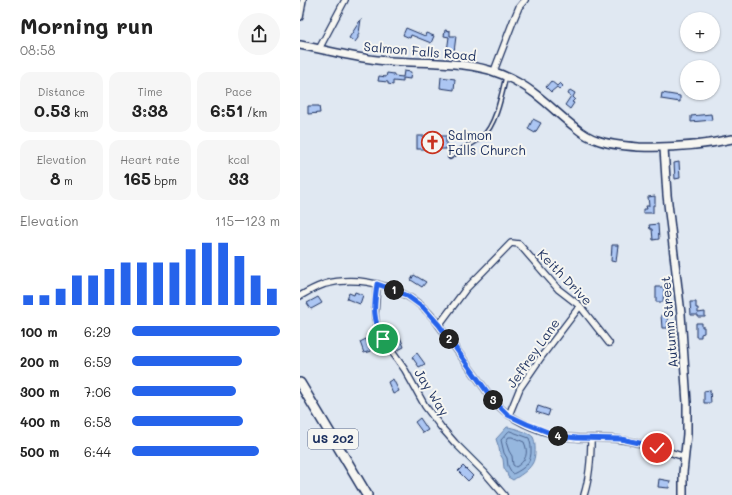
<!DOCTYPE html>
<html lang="en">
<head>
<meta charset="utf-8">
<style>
  body { margin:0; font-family:Mali,sans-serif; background:#f6f6f6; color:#222; height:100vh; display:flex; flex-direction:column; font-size:15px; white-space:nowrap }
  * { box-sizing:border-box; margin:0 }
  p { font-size:13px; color:#767676 }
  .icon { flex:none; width:22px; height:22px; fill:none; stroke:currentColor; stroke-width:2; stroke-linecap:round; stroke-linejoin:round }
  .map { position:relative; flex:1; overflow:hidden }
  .panel { display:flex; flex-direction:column; background:#fff; width:300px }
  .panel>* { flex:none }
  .tools { position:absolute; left:380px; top:12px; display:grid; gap:8px }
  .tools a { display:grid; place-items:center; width:40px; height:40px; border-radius:50%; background:#fff; box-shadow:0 1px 3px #0004; font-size:20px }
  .pin { position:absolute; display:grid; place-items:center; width:34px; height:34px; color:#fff; margin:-17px; border:2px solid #fff; border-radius:50%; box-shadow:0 1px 4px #0007 }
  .km { position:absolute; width:20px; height:20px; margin:-10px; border-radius:50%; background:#222; color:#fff; font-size:11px; line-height:20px; text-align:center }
  .round { display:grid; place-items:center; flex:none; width:42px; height:42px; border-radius:21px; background:#f6f6f6 }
  .summary { display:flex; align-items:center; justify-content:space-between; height:68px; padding:0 20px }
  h1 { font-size:22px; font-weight:800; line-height:30px }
  .stats { display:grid; grid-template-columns:repeat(3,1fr); gap:6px; height:68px; padding:4px 20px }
  .stats div { display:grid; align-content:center; border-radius:10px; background:#f6f6f6; text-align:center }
  .stats b { font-size:17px; font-weight:800 }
  .stats small { font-size:11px; font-weight:400 }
  .stats p { font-size:11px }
  .chart { height:112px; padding:8px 20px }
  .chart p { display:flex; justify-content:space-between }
  .chart svg { width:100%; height:72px; margin-top:4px; stroke:#2563eb; stroke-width:6 }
  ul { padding:0 20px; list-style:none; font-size:13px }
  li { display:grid; grid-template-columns:64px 48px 1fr; align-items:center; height:30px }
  li i { height:10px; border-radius:5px; background:#2563eb }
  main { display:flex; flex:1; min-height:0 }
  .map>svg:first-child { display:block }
</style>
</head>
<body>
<main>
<section class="panel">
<div class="summary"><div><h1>Morning run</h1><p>08:58</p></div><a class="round"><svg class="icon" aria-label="share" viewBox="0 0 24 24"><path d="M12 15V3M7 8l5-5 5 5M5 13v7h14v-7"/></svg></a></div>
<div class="stats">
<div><p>Distance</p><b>0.53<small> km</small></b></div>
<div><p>Time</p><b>3:38</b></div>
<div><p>Pace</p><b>6:51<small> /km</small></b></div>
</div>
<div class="stats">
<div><p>Elevation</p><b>8<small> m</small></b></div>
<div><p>Heart rate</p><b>165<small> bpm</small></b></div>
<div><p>kcal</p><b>33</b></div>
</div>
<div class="chart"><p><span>Elevation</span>115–123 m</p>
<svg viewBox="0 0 160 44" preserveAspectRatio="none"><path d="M5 44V38M15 44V38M25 44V34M35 44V26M45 44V26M55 44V22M65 44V18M75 44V18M85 44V18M95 44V18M105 44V10M115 44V6M125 44V6M135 44V14M145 44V26M155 44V34"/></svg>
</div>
<ul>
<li><b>100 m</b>6:29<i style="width:100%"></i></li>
<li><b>200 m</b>6:59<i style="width:74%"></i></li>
<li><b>300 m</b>7:06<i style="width:70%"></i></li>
<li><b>400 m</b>6:58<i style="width:75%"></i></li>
<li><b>500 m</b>6:44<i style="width:86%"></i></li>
</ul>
</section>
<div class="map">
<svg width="432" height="495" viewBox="0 0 432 495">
  <rect width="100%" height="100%" fill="#e0e8f2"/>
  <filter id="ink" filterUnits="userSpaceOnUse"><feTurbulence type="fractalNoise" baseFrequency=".025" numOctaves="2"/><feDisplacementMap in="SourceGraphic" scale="8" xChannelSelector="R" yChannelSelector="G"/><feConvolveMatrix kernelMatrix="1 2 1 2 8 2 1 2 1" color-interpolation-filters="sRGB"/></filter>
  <g filter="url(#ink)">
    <path fill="#96b7de" stroke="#6581ab" d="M 207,427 C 212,427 230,433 233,437 C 236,442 236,459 232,464 C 228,471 219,476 213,480 L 208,477 L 207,473 L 204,468 L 203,459 L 200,454 L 199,448 L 196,439 Z"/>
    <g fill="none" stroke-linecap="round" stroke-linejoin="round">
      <g stroke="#4c6591" stroke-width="1">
        <path d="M 210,431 L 229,438 C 230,442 231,444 231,448 C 232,463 225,468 213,474 L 212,473 L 208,466 L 207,458 L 204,453 L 201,440 L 208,432 Z"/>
        <path d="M 209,437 L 212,437 L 224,442 C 229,453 226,461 216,467 L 213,465 L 212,456 L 209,451 L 206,442 Z"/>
      </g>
    </g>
    <g fill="#acc6f3" stroke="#1b2f5e">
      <path d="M 61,19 L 59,33 L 58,35 L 58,38 L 55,42 L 49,38 Z"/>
      <path d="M 106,28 L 125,36 L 126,33 L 134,36 L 131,43 L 111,35 L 110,38 L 103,35 Z"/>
      <path d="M 145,30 L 150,31 L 150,36 L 156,36 L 154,52 L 147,51 L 149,37 L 144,36 Z"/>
      <path d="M 104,71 L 111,72 L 110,79 L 103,78 L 103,82 L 93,81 L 93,85 L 88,84 L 88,82 L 78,81 L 79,76 L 86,77 L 87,73 L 94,74 L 94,76 L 103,77 Z"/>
      <path d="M 141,77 L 155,79 L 154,90 L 140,88 Z"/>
      <path d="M 251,81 L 257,86 L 260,83 L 263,86 L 259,90 L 257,87 L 251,92 L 246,87 Z"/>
      <path d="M 270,90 L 275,93 L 273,97 L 275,99 L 272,102 L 274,103 L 270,109 L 265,105 L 271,96 L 268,94 Z"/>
      <path d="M 362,93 L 380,96 L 380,102 L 361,99 Z"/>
      <path d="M 8,106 L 19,106 L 20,113 L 8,114 Z"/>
      <path d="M 411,114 L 412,120 L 391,122 L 391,116 Z"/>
      <path d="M 233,119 L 241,123 L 235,133 L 228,129 Z"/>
      <rect x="117" y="136" width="29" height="13"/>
      <path d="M 379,162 L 380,178 L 375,179 L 374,163 Z"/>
      <path d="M 355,196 L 355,205 L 353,205 L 353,213 L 343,213 L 343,209 L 347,209 L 346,206 L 349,206 L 348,197 Z"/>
      <path d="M 358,224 L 359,239 L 353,240 L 352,229 L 350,229 L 349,225 Z"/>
      <path d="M 312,245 L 318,245 L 316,262 L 311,261 Z"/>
      <path d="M 114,275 L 126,282 L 122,287 L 111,280 Z"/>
      <path d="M 356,287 L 364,287 L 363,302 L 356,302 Z"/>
      <path d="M 55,292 L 63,295 L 60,304 L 47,299 L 49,293 L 54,295 Z"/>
      <path d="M 18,297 L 22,303 L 11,309 L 7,303 Z"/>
      <path d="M 390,302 L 396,302 L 396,308 L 398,308 L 398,313 L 405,312 L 405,317 L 398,317 L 398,315 L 391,315 Z"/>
      <path d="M 361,315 L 367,315 L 368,328 L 362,328 Z"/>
      <path d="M 396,323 L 402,323 L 402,327 L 404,327 L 404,333 L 401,334 L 401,337 L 396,337 Z"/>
      <path d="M 100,337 L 104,347 L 98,350 L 93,340 Z"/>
      <path d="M 66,339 L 71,351 L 64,353 L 60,342 Z"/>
      <path d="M 117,353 L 125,364 L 119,367 L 112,357 Z"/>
      <path d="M 93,379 L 99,391 L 93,394 L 88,382 Z"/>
      <path d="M 410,390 L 411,403 L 404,403 L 404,391 Z"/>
      <path d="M 238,406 L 250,410 L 248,416 L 236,412 Z"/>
      <path d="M 120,418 L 128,430 L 123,433 L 115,422 Z"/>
      <path d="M 163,466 L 173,476 L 168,481 L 158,471 Z"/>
      <path d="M 359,479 L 370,481 L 369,488 L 358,487 Z"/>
    </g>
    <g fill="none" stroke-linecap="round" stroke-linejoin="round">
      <defs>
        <path id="service" d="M 150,157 C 160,150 173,144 182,137 C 196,126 202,93 206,76"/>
        <g id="minor">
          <path d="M 0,17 L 3,0"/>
          <path d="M 19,49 L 45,0"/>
          <path d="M 194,71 L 214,19 L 219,7 L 225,0"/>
          <path d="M 77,284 L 75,314 L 76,323 L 83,339 L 105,370 L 125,406 L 141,427 L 155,443 L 185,473 L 204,495"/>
          <path d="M 0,296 C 8,291 16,287 25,284 C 51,277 84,282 107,296 C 118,302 127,310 135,320 L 193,400 C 212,423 248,436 277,438 C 292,439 308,437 323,440 C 344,443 364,451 385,457"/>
          <path d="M 139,325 L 165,290 L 211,243 L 219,244 L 258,289 L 280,306 L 309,343"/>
          <path d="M 209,415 L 220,388 L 242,356 L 280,306"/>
          <path d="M 284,495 C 290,476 291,458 291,438"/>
        </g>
        <g id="tertiary">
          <path d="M 0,45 C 26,50 51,57 77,60 C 114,64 153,60 189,70 C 205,75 221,83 234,93 C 249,104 261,117 276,128 C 282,133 290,138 297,140 C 310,145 325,146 339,147 C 371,148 400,146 432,139"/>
          <path d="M 364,148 L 367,195 L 381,314 L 387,403 L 387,434 L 383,473 L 383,495"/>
        </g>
        <path id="trunk" d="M 0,383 L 67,495"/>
      </defs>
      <use href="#service" stroke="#1b2f5e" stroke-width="6"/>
      <use href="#minor" stroke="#1b2f5e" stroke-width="8"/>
      <use href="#tertiary" stroke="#1b2f5e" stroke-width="10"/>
      <use href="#trunk" stroke="#1b2f5e" stroke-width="12"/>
      <use href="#service" stroke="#f6f6f2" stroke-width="3"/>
      <use href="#minor" stroke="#f6f6f2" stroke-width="5.5"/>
      <use href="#tertiary" stroke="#f6f6f2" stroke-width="7"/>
      <use href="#trunk" stroke="#f6f6f2" stroke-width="9"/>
    </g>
  </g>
  <g fill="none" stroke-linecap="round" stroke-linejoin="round" filter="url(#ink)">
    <defs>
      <path id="route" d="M 83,339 C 72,318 74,307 77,284 L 91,289 L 106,295 L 124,308 L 139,325 L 193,400 L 208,415 L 227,424 L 258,436 L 277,438 L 321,439 L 344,444 L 357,448"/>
    </defs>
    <use href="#route" stroke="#fff" stroke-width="8"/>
    <use href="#route" stroke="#2563eb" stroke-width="5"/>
  </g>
  <defs>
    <symbol id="church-ring" viewBox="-11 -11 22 22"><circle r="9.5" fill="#f6f6f2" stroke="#c8321e" stroke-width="1.5"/><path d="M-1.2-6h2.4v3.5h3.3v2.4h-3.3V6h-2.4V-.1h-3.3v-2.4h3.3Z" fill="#c8321e"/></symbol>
  </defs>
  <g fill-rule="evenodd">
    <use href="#church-ring" x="120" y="130" width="25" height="25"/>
  </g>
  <g text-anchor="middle" stroke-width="4" stroke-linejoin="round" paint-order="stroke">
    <rect fill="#f6f6f2" stroke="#5d6b8a" stroke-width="1" x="8" y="429" width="50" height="20" rx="3"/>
    <g font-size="12" font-weight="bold" fill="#1b2f5e">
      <text x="33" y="443">US 202</text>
    </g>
    <g font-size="13" fill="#1b2f5e" stroke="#f6f6f2">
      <text transform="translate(120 51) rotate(5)" y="5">Salmon Falls Road</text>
      <text transform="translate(265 277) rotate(46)" y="5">Keith Drive</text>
      <text transform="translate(369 322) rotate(-95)" y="5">Autumn Street</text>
      <text transform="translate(233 353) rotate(-55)" y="5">Jeffrey Lane</text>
      <text transform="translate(132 392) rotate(58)" y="5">Jay Way</text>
    </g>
    <g font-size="13" fill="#1b2f5e" stroke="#f6f6f2" text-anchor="start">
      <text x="148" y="140">Salmon<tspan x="148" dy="15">Falls Church</tspan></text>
    </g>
  </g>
</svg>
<div class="tools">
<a>+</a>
<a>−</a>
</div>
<div class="pin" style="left:83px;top:339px;background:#1e9e55"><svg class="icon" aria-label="arrive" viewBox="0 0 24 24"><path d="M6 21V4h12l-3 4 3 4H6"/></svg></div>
<div class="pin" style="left:357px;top:448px;background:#d93025"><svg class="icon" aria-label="check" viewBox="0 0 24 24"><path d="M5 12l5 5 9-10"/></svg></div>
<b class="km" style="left:94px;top:290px">1</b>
<b class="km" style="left:149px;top:339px">2</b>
<b class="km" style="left:193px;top:400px">3</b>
<b class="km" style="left:258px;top:436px">4</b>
</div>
</main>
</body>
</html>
